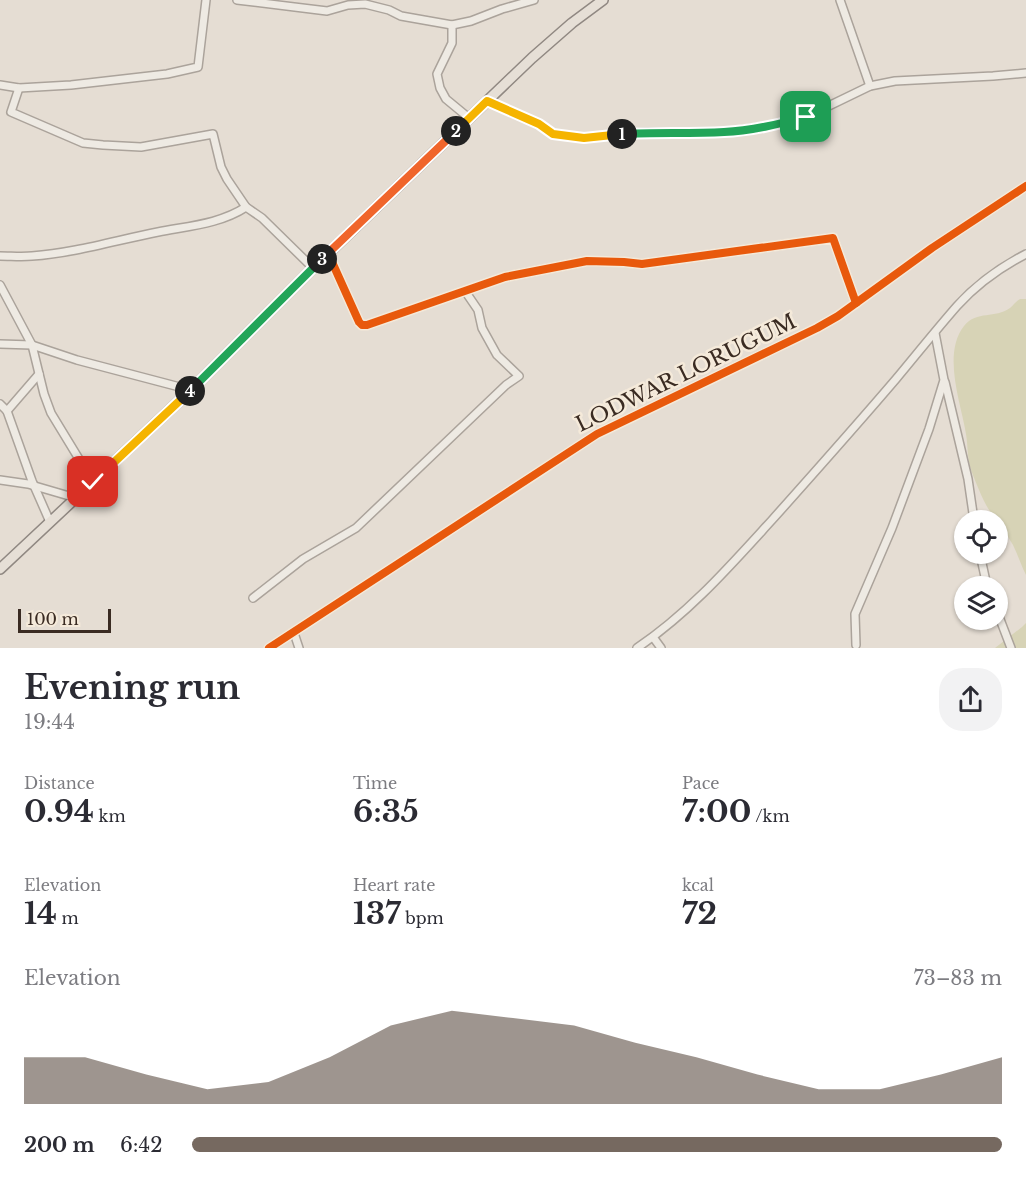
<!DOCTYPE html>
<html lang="en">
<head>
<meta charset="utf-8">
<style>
  body { margin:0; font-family:"Libre Baskerville",serif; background:#f2f2f3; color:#2b2b33; height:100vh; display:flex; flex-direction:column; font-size:22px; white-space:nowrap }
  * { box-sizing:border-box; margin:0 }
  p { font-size:20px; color:#7c7c81 }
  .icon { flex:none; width:33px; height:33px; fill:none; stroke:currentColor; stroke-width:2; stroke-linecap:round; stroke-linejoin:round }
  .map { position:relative; height:648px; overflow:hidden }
  .panel { display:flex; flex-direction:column; background:#fff; flex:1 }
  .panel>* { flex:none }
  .tools { position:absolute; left:954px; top:510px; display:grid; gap:12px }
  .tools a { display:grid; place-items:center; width:54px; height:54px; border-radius:50%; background:#fff; box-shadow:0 2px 4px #0004; font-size:30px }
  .scale { position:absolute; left:18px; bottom:15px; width:93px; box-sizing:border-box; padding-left:6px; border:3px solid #3a2b22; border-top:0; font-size:16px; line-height:21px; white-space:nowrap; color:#3a2b22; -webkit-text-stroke:4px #f5eada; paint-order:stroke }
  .pin { position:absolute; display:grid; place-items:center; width:51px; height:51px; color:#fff; margin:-26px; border-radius:12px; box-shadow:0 3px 9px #0006 }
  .km { position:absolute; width:30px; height:30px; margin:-15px; border-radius:50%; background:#222; color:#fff; font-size:16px; line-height:30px; text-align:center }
  .round { display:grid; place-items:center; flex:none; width:63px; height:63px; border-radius:24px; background:#f2f2f3 }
  .overview { display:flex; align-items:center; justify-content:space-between; height:102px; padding:0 24px }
  h1 { font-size:33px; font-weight:800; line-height:45px }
  .figures { display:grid; grid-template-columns:repeat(3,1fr); gap:9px; height:102px; padding:6px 24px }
  .figures div { display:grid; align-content:center }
  .figures b { font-size:30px; font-weight:800 }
  .figures small { font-size:16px; font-weight:400 }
  .figures p { font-size:16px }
  .chart { height:168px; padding:12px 24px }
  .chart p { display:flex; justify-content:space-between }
  .chart svg { width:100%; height:108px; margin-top:6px; fill:#766960; opacity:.7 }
  ul { padding:0 24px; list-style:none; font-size:20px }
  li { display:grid; grid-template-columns:96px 72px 1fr; align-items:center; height:45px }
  li i { height:15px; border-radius:8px; background:#766960 }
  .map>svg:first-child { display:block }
</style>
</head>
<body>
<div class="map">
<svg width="1026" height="648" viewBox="0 0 1026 648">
  <rect width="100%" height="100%" fill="#e5ddd3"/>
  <g fill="#d7d3b6">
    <path d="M 1020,299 L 1026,299 L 1026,575 C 1021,565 1018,555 1013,545 C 1007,534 999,525 993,516 C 983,502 977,485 971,470 C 967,458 968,446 966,434 C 961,403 942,354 964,326 C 977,310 995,319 1010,308 C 1014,305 1015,302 1020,299 Z"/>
    <path d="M 1026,623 L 1026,648 L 995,648 L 1022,627 Z"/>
  </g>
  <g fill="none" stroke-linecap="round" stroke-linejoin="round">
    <defs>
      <g id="minor">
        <path d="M 237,0 L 327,11 L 348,5 L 365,4 L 389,10 L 401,16 L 452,25 L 471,21 L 502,9 L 534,0"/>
        <path d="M 840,0 L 870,86"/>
        <path d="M 452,25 L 452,43 L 437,74 L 440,88 L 446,99 L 469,118"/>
        <path d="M 0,85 L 19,88 L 71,85 L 167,74 L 198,67 L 206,0"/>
        <path d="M 19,88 L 11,112 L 83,143 L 103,145 L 141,147 L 213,134 L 221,167 L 227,179 L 246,207 L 262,218 L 313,268"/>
        <path d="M 487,101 L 539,124 L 553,134 L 584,138 L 611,135 L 649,132 L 689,133 L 727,132 L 774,125 L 806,117 L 870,86 L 895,81 L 993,76 L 1026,73"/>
        <path d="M 328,253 L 359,322 L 362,325 L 367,325 L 505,277 L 587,261 L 624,262 L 642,264 L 833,238 L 856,303"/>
        <path d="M 0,256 C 11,256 22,257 32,256 C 75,253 117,240 158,232 C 188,226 220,224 246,207"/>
        <path d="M 0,285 L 32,345 L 44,394 L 51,413 L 93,482"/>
        <path d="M 0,344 L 32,345 L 77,360 L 191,390"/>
        <path d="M 945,382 L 968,479 L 974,520"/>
        <path d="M 0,404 L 7,411 L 32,481 L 50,522"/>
        <path d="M 7,411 L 39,374"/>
        <path d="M 0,480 L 28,484 L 76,498"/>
        <path d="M 980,554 L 987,586"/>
        <path d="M 253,598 L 303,559 L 356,528 L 506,385 L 519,376 L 497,355 L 482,328 L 478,310 L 465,291"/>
        <path d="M 998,614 L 1011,648"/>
        <path d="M 294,633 L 299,648"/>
        <path d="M 653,637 L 661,648"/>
        <path d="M 856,645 L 855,614 L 892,528 L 929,429 L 944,380 L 935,333"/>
        <path d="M 269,648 L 597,434 L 817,328 L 838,316 L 932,248 L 1026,186"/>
        <path d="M 637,648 C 689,613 730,566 772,520 C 814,473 855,427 896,379 C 916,355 936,330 957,306 C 976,285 1001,267 1026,254"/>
      </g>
      <path id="major" d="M 0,569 L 191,390 L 313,268 L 532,58 L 572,23 L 603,0"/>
    </defs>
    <use href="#minor" stroke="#aba39b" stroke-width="10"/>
    <use href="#major" stroke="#908882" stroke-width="12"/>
    <use href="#minor" stroke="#eeeae3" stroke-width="7"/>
    <use href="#major" stroke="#e6dfd6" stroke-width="9"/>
    <defs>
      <g id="cycleway">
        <path d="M 328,253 L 359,322 L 362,325 L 367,325 L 505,277 L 587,261 L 624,262 L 642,264 L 833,238 L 856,303"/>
        <path d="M 269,648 L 597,434 L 817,328 L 838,316 L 932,248 L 1026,186"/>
      </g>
    </defs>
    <use href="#cycleway" stroke="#f5eada" stroke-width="11"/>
    <use href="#cycleway" stroke="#e8590c" stroke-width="8"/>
  </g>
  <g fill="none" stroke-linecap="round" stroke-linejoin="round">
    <defs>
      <path id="split-1" d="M 622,134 C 656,132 690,134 724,132 C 751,131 779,124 806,117"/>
      <path id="split-2" d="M 456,131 L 487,101 L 539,124 L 553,134 L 584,138 L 622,134"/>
      <path id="split-3" d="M 322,259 L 456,131"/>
      <path id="split-4" d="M 190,391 L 322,259"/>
      <path id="split-5" d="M 93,482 L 190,391"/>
    </defs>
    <use href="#split-1" stroke="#fff" stroke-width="12"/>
    <use href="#split-2" stroke="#fff" stroke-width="12"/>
    <use href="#split-3" stroke="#fff" stroke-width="12"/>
    <use href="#split-4" stroke="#fff" stroke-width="12"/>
    <use href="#split-5" stroke="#fff" stroke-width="12"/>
    <use href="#split-1" stroke="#22a559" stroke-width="8"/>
    <use href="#split-2" stroke="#f5b400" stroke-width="8"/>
    <use href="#split-3" stroke="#f0652b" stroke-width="8"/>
    <use href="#split-4" stroke="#22a559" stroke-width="8"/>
    <use href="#split-5" stroke="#f5b400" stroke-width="8"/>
  </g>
  <g text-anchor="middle" stroke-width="5" stroke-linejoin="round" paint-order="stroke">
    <g font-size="21" fill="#3a2b22" stroke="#f5eada">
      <text transform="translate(686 373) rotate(-26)" y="7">LODWAR LORUGUM</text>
    </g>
  </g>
</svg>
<div class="tools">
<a><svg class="icon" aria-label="locate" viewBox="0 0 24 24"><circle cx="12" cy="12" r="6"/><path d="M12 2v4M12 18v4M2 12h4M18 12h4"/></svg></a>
<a><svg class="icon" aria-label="layers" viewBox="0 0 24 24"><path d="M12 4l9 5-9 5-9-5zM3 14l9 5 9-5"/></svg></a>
</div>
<div class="scale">100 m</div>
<div class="pin" style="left:806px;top:117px;background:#1e9e55"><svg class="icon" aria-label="arrive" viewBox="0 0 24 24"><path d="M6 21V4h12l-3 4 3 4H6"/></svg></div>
<div class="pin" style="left:93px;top:482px;background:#d93025"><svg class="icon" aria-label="check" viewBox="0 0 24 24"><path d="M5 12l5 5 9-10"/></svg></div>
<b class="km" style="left:622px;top:134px">1</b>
<b class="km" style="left:456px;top:131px">2</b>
<b class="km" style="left:322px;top:259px">3</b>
<b class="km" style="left:190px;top:391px">4</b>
</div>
<section class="panel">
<div class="overview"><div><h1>Evening run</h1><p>19:44</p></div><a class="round"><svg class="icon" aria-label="share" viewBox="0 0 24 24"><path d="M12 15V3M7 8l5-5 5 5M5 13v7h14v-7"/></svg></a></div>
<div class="figures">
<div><p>Distance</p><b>0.94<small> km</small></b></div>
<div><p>Time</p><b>6:35</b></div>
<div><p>Pace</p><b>7:00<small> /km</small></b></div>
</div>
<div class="figures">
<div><p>Elevation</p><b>14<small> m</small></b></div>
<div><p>Heart rate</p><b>137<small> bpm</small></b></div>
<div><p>kcal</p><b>72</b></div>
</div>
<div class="chart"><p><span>Elevation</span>73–83 m</p>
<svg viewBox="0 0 160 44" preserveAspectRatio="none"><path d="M0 44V25L10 25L20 32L30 38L40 35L50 25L60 12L70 6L80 9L90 12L100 19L110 25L120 32L130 38L140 38L150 32L160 25V44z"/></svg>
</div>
<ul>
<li><b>200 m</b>6:42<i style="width:100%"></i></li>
</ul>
</section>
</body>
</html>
